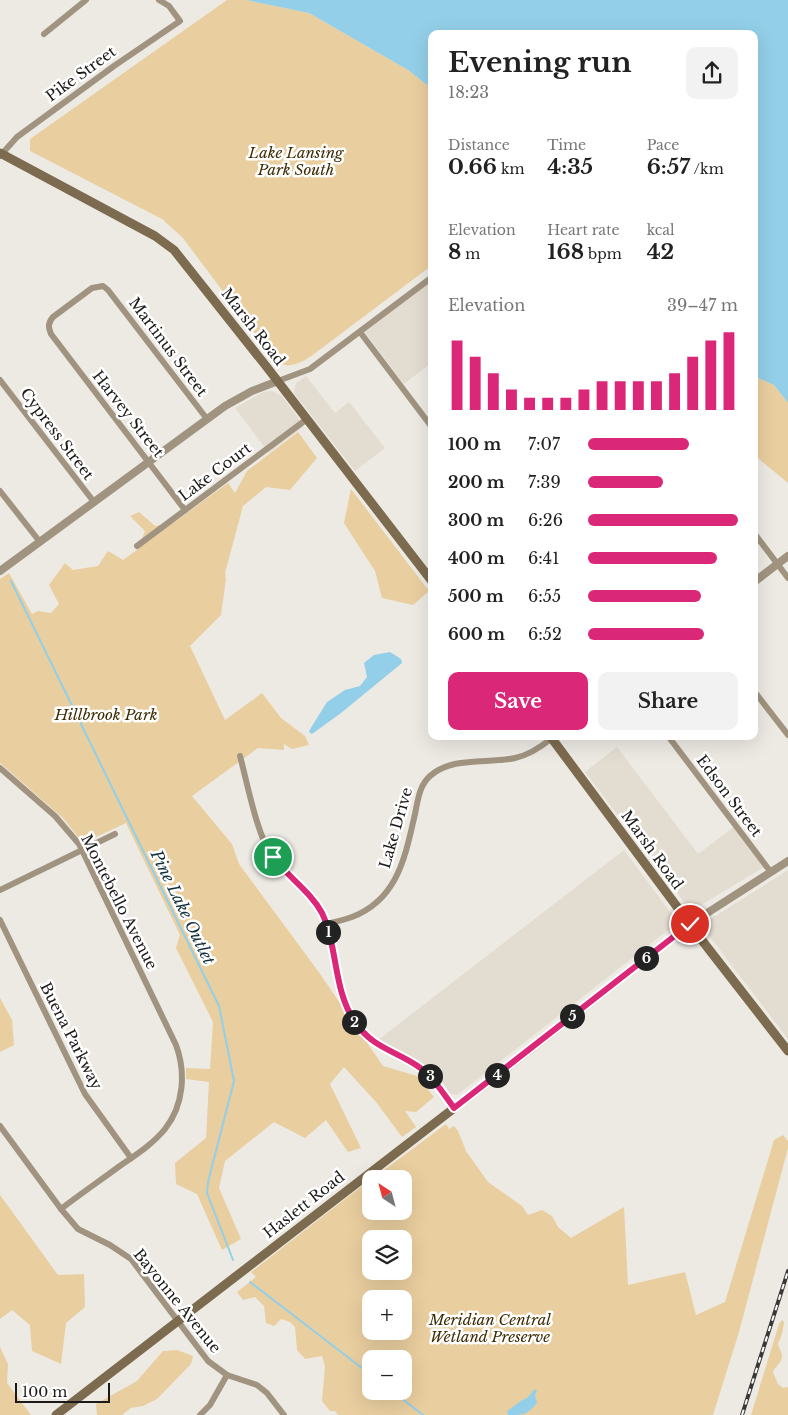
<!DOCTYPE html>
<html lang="en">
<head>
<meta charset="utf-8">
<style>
  body { margin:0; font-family:"Libre Baskerville",serif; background:#f2f2f2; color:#222; height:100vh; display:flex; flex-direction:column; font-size:19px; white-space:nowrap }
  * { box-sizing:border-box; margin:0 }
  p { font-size:16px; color:#767676 }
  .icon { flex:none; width:28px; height:28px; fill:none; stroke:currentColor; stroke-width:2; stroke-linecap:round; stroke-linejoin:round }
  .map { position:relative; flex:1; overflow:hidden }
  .side { position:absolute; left:428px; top:30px; width:330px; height:710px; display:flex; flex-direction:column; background:#fff; border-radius:10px; box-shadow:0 5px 20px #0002 }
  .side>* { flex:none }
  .needle { width:32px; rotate:324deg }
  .fabs { position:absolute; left:362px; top:1170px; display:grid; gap:10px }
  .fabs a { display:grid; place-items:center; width:50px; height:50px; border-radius:10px; background:#fff; box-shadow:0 5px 20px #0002; font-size:25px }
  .scale { position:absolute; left:15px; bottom:12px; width:95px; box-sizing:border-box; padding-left:5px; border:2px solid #1b1a18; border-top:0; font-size:14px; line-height:18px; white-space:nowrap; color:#1b1a18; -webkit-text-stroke:4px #fff; paint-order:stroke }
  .pin { position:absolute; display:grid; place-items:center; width:42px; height:42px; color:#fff; margin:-21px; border:2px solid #fff; border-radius:50%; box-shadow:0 1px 5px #0007 }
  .km { position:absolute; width:25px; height:25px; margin:-12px; border-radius:50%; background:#222; color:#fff; font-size:14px; line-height:25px; text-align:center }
  .round { display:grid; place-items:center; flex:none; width:52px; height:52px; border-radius:10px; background:#f2f2f2 }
  .headline { display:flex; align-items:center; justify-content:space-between; height:85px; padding:0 20px }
  h1 { font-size:28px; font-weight:800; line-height:38px }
  .metrics { display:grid; grid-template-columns:repeat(3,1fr); gap:8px; height:85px; padding:5px 20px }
  .metrics div { display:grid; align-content:center }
  .metrics b { font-size:21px; font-weight:800 }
  .metrics small { font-size:14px; font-weight:400 }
  .metrics p { font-size:14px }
  .chart { height:140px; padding:10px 20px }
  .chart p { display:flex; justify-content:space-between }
  .chart svg { width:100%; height:90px; margin-top:5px; stroke:#db2777; stroke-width:6 }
  .primary-button { display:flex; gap:10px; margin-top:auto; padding:10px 20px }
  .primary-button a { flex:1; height:58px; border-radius:10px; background:#db2777; color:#fff; font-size:20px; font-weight:800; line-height:58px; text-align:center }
  .primary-button a+a { background:#f2f2f2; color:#222 }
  ul { padding:0 20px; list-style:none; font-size:16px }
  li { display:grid; grid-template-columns:80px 60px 1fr; align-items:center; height:38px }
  li i { height:12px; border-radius:6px; background:#db2777 }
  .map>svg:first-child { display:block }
</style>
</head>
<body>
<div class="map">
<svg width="788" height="1415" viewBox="0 0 788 1415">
  <rect width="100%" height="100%" fill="#edeae4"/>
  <g fill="#e3dcd0">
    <path d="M 431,281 L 431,363 L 404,384 L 365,332 Z"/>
    <path d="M 306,376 L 335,413 L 349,402 L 385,448 L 355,471 L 294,393 L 296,383 Z"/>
    <path d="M 272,391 L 282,396 L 304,426 L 269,453 L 235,408 L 263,392 Z"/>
    <path d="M 617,747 L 698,854 L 734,827 L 764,867 L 696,908 L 688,907 L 585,772 Z"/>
    <path d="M 624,850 L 673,916 L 675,922 L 672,927 L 457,1095 L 449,1093 L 432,1073 L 422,1064 L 378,1040 Z"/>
    <path d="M 788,870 L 788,1039 L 707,933 L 705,928 L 709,920 Z"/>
  </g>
  <g fill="#e9ce9f" fill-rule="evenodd">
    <path d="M 227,0 L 246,0 L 309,13 L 408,70 L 431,88 L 431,266 L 314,354 C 302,363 288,370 275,361 L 183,238 L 162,219 L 30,151 L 30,139 Z"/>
    <path d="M 754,376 L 774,385 L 788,403 L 788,483 L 754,455 Z"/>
    <path d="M 298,432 L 317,458 L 290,490 L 266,487 L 243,506 L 225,573 L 226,579 L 221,615 L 190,646 L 225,720 L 262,693 L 281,718 L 305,736 L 309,745 L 292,749 L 284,744 L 284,750 L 258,748 L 192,796 L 232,844 L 239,864 L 318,971 L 383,1066 L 417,1076 L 434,1097 L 416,1112 L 405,1111 L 416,1127 L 402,1137 L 376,1102 L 344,1067 L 330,1084 L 361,1148 L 348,1152 L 326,1120 L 305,1138 L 274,1122 L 225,1161 L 219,1188 L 241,1239 L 222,1250 L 197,1194 L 176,1184 L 175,1163 L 206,1138 L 209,1082 L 186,1079 L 186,1068 L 210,1069 L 213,1022 L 176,948 L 180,935 L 126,823 L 83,843 L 63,818 L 0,763 L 0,579 L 9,573 L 32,614 L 38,611 L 51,613 L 59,604 L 49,585 L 65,563 L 73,570 L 98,566 L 108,551 L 123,560 L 138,549 L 145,531 L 130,516 L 139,512 L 155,526 L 173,523 L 228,483 L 235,493 L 247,471 Z"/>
    <path d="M 351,489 L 429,591 L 413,605 L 382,598 L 375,571 L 344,523 Z"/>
    <path d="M 0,998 L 12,1020 L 14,1045 L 0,1052 Z"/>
    <path d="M 446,1124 L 449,1129 L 454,1126 L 458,1131 L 466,1151 L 488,1182 L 522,1206 L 528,1215 L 542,1210 L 552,1216 L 558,1227 L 571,1238 L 624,1207 L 628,1285 L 685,1272 L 696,1315 L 725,1302 L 774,1140 L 783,1135 L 788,1141 L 788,1148 L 739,1332 L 713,1415 L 338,1415 L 335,1411 L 330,1411 L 322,1401 L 325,1366 L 322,1356 L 305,1359 L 297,1350 L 295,1327 L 290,1322 L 281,1319 L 274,1326 L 266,1323 L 264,1306 L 255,1297 L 243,1300 L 237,1292 L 256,1277 L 251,1272 L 371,1179 L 371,1211 L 404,1211 L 404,1179 L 372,1179 ZM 371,1239 L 404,1239 L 404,1271 L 371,1271 ZM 371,1299 L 404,1299 L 404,1331 L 371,1331 ZM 371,1359 L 404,1359 L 404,1391 L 371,1391 Z"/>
    <path d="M 0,1195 L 58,1275 L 84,1274 L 85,1307 L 66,1323 L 61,1364 L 32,1351 L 30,1325 L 12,1310 L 0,1319 Z"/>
    <path d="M 782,1320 L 784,1322 C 783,1330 782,1336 778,1343 C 778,1347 782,1352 782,1356 C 782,1363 775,1366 773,1372 L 778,1384 L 783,1388 L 788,1387 L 788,1415 L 751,1415 L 779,1324 Z"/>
    <path d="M 0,1347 L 8,1364 L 7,1383 L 31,1415 L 0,1415 Z"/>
    <path d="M 177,1350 L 193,1356 L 191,1364 L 157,1399 L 143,1406 L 131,1408 L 122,1415 L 97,1415 L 96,1404 L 137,1381 L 163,1351 Z"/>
  </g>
  <g fill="#93cfe8">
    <path d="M 246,0 L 788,0 L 788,403 L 774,385 L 754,376 L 754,34 L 431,34 L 431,88 L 408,70 L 309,13 Z"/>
    <path d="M 390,652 L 401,659 L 402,663 L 341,713 L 312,734 L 310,733 L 309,731 L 327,702 L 345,690 L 360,686 L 367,677 L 364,663 L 374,655 Z"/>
    <path d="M 535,1389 L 537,1391 L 535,1395 L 537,1403 C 527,1415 524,1415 508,1415 L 507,1411 L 522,1400 L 527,1398 Z"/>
  </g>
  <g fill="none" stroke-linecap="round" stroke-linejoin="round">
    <g stroke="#93cfe8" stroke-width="2">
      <path d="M 11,581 L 219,1006 L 234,1081 L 208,1182 L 207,1193 L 233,1260"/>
      <path d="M 250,1282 L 371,1375"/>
      <path d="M 392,1391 L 423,1415"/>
    </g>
    <g stroke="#a09480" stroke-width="6">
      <path d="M 44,34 L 86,0"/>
      <path d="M 0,156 L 17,137 L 114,66 L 180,21 L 169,6 L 159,0"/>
      <path d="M 360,332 L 431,426"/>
      <path d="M 0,380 L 94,502"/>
      <path d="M 278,381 L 310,369 L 431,278"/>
      <path d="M 0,491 L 40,542"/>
      <path d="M 185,510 L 51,334 C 48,327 48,323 53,317 L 92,288 L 103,286 L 108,290 L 207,419"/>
      <path d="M 754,533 L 788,578"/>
      <path d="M 137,546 L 307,419"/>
      <path d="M 754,691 L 788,735"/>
      <path d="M 668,736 L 770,871"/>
      <path d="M 240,756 C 248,786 256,831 272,857 C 287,879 315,892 324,917 C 338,954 334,997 360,1029 C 375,1048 397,1053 417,1065 C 433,1076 443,1093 454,1108"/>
      <path d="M 0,768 L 55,816 L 79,844 L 176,1045 C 186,1072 184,1105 165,1129 C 152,1145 134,1156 117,1168 C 98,1182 79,1195 61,1209"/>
      <path d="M 0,890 L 115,834"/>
      <path d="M 0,920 L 85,1094 L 131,1158"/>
      <path d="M 326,924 C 335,922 344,920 352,917 C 398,899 405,857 415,814 C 418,800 419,786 430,776 C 452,756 488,764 515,758 C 529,755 541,747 552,738"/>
      <path d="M 0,1126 L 61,1209 L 78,1229 L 110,1245 L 131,1259 L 208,1361 L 227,1375 L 257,1385 L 267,1393 L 284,1415"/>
      <path d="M 200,1415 L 210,1405 L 227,1375"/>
    </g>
    <g stroke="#a09480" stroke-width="8">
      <path d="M 0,571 L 225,406 L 252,391 L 278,381"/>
      <path d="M 754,582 L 788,556"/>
      <path d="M 690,924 L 788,861"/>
    </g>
    <g stroke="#7c6b4e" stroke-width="9">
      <path d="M 0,153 L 155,236 L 174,250 L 266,366 L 431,580"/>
      <path d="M 550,736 L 704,943 L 788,1051"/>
      <path d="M 56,1415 L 510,1065 L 690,924"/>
    </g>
    <defs>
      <path id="rail" d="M 742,1415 L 788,1271"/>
    </defs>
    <use href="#rail" stroke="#393835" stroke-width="4"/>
    <use href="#rail" stroke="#fff" stroke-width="2" stroke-dasharray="5.5" stroke-linecap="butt"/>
  </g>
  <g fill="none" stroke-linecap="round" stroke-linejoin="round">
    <defs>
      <path id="route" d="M 273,857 C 288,877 310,891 322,913 C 338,947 333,990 355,1022 C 372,1047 393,1050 416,1065 C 432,1075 443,1093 454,1108 L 690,924"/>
    </defs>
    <use href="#route" stroke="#fff" stroke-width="10"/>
    <use href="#route" stroke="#db2777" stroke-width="6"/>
  </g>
  <g text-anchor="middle" stroke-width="5" stroke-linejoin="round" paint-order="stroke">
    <g font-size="15" fill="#1b1a18" stroke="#fff">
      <text transform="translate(81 74) rotate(-36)" y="5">Pike Street</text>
      <text transform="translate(253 327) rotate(52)" y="5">Marsh Road</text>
      <text transform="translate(168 347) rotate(53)" y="5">Martinus Street</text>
      <text transform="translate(128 414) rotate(52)" y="5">Harvey Street</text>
      <text transform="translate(57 434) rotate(53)" y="5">Cypress Street</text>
      <text transform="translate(215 472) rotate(-37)" y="5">Lake Court</text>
      <text transform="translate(729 796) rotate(53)" y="5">Edson Street</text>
      <text transform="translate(396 828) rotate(-74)" y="5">Lake Drive</text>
      <text transform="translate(652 850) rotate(54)" y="5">Marsh Road</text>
      <text transform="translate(119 902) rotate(63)" y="5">Montebello Avenue</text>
      <text transform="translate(71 1036) rotate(63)" y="5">Buena Parkway</text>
      <text transform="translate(304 1205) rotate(-38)" y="5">Haslett Road</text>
      <text transform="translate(177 1301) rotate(51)" y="5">Bayonne Avenue</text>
    </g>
    <g font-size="15" font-style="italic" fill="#3f2c04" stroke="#fff">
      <text x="296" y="158">Lake Lansing<tspan x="296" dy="17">Park South</tspan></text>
      <text x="106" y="720">Hillbrook Park</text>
      <text x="490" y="1325">Meridian Central<tspan x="490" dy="17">Wetland Preserve</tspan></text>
    </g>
    <g font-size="16" font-style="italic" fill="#122f3b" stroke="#fff">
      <text transform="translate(183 907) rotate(64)" y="6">Pine Lake Outlet</text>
    </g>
  </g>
</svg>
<div class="fabs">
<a><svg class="needle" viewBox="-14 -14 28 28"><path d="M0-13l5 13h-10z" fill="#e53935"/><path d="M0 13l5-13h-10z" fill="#767676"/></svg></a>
<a><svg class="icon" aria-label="layers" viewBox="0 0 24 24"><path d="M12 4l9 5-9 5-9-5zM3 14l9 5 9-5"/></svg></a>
<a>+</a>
<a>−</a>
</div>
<div class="scale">100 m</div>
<div class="pin" style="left:273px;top:857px;background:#1e9e55"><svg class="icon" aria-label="arrive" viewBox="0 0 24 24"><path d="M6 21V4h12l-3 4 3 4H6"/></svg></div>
<div class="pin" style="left:690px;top:924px;background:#d93025"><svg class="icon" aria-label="check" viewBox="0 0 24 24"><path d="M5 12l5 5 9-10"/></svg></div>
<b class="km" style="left:328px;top:932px">1</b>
<b class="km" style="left:354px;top:1022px">2</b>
<b class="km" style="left:430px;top:1076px">3</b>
<b class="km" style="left:497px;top:1075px">4</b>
<b class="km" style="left:572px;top:1016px">5</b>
<b class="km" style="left:646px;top:958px">6</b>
<section class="side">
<div class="headline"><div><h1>Evening run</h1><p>18:23</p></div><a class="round"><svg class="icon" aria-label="share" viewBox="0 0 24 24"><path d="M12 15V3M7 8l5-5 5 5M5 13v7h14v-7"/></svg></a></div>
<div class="metrics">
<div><p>Distance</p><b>0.66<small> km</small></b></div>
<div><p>Time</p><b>4:35</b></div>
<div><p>Pace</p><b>6:57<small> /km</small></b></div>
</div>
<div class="metrics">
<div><p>Elevation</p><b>8<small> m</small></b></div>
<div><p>Heart rate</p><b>168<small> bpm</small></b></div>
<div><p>kcal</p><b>42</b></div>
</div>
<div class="chart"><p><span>Elevation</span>39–47 m</p>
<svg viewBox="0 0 160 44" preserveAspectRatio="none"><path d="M5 44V10M15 44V18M25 44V26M35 44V34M45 44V38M55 44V38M65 44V38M75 44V34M85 44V30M95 44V30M105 44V30M115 44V30M125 44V26M135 44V18M145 44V10M155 44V6"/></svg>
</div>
<ul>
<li><b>100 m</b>7:07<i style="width:67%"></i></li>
<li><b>200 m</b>7:39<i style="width:50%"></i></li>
<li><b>300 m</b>6:26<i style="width:100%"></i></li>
<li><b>400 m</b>6:41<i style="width:86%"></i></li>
<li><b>500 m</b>6:55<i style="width:75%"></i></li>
<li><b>600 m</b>6:52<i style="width:77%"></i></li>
</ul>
<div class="primary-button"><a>Save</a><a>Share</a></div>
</section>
</div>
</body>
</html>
